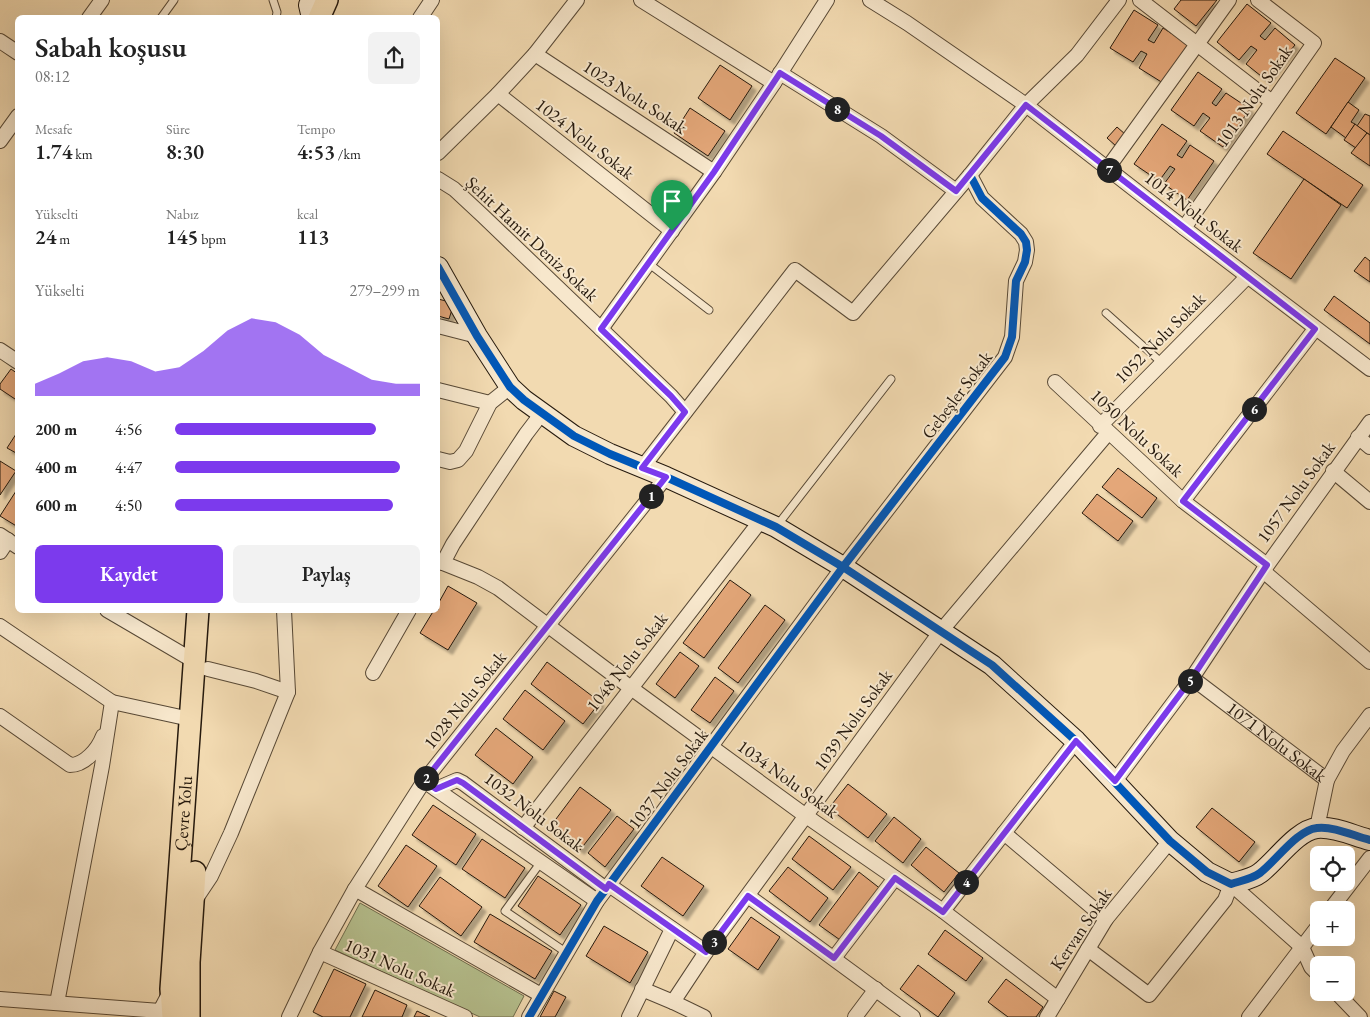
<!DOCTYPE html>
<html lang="tr">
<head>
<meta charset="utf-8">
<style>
  body { margin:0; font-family:"EB Garamond",serif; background:#f2f2f2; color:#222; height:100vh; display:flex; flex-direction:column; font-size:19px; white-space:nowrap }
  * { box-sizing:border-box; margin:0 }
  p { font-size:16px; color:#767676 }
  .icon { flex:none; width:28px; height:28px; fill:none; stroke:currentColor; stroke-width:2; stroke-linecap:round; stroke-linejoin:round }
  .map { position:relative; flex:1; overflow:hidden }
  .side { position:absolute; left:15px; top:15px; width:425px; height:598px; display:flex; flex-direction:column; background:#fff; border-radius:8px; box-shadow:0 5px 20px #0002 }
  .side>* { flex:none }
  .controls { position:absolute; left:1310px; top:846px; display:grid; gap:10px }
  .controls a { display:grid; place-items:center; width:45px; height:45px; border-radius:8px; background:#fff; box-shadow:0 5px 20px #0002; font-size:25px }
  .pin { position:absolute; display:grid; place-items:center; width:42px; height:42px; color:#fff; margin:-51px -21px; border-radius:50% 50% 50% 0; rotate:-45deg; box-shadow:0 0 5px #0007 }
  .pin .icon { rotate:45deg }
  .km { position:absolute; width:25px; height:25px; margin:-12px; border-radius:50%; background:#222; color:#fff; font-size:14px; line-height:25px; text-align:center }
  .round { display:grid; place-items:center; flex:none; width:52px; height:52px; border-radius:8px; background:#f2f2f2 }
  .summary { display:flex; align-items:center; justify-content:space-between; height:85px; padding:0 20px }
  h1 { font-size:28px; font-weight:600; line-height:38px }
  .stats { display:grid; grid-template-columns:repeat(3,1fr); gap:8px; height:85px; padding:5px 20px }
  .stats div { display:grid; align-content:center }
  .stats b { font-size:21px; font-weight:600 }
  .stats small { font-size:14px; font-weight:400 }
  .stats p { font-size:14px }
  .chart { height:140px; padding:10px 20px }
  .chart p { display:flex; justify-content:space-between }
  .chart svg { width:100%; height:90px; margin-top:5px; fill:#7c3aed; opacity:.7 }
  .button { display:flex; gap:10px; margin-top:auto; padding:10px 20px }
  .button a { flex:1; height:58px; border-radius:8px; background:#7c3aed; color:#fff; font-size:20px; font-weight:600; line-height:58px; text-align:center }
  .button a+a { background:#f2f2f2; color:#222 }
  ul { padding:0 20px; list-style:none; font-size:16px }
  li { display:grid; grid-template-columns:80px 60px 1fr; align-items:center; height:38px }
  li i { height:12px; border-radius:6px; background:#7c3aed }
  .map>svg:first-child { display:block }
</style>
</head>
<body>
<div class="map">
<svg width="1370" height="1017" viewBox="0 0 1370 1017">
  <defs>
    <filter id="shadow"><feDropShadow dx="4.5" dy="4.5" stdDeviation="1" flood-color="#0004"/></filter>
  </defs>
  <rect width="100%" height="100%" fill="#f2dab1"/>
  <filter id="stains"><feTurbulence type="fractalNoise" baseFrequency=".004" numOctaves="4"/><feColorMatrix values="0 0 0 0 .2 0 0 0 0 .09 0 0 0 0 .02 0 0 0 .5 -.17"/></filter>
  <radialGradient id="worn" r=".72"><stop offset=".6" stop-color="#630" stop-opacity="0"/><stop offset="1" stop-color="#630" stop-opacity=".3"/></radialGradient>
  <path fill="#b6c18f" stroke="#6e6d4e" d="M 360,903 L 524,996 L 513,1017 L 480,1017 L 335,950 Z"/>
  <g fill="#e4a779" stroke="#25190d" filter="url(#shadow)">
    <path d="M 1181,0 L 1217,0 L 1196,26 L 1174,9 Z"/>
    <path d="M 1247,4 L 1271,23 L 1260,36 L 1265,40 L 1275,28 L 1295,45 L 1266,80 L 1246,64 L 1257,50 L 1251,46 L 1239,60 L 1217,42 Z"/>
    <path d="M 1134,10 L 1158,25 L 1148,40 L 1154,43 L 1163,28 L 1188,44 L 1163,83 L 1139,68 L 1147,54 L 1141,51 L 1133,62 L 1110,48 Z"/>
    <path d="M 1335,58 L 1365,78 L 1326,134 L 1296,113 Z"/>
    <path d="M 720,65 L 752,86 L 730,120 L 698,98 Z"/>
    <path d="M 1198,72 L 1222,89 L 1212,103 L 1216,106 L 1226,93 L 1250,109 L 1223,147 L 1200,131 L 1210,118 L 1203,113 L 1194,126 L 1171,110 Z"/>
    <path d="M 1348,102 L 1359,110 L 1351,122 L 1355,124 L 1346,138 L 1331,127 Z"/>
    <path d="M 690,108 L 725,131 L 708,156 L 674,133 Z"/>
    <path d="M 1365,114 L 1370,116 L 1370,135 L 1357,126 Z"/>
    <path d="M 1162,124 L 1187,141 L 1177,155 L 1182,158 L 1190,145 L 1214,161 L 1187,200 L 1164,184 L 1175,169 L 1170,166 L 1159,181 L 1134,164 Z"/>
    <path d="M 1355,124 L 1367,133 L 1356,148 L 1344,140 Z"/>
    <path d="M 1117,127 L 1126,135 L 1116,146 L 1107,138 Z"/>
    <path d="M 1283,131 L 1363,185 L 1347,208 L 1267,154 Z"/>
    <path d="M 1367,133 L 1370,135 L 1370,166 L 1351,153 Z"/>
    <path d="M 1304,179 L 1341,205 L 1291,279 L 1253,253 Z"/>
    <path d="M 1365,257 L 1370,261 L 1370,282 L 1354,271 Z"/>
    <path d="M 1334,296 L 1370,323 L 1370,344 L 1324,310 Z"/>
    <path d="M 438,299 L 454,303 L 449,319 L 438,316 Z"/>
    <path d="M 11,369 L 18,374 L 18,401 L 0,389 L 0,384 Z"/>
    <path d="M 18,431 L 18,454 L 7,448 Z"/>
    <path d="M 0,461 L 16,471 L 0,495 Z"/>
    <path d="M 1118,468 L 1157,498 L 1142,518 L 1102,487 Z"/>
    <path d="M 18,488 L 18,527 L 0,516 Z"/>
    <path d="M 1097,494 L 1133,521 L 1118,541 L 1082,513 Z"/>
    <path d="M 730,580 L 751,595 L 704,658 L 683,643 Z"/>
    <path d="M 448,586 L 477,603 L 448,650 L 420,633 L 434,610 L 438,610 L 438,604 Z"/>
    <path d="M 765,605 L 785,620 L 738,683 L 718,668 Z"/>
    <path d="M 680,652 L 699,666 L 675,698 L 656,684 Z"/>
    <path d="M 547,662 L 600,702 L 583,724 L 531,684 Z"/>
    <path d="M 715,677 L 734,691 L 710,723 L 691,710 Z"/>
    <path d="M 525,690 L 565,721 L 543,750 L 503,719 Z"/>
    <path d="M 496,728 L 533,757 L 513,784 L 475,755 Z"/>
    <path d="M 848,784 L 887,814 L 868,838 L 829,808 Z"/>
    <path d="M 580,787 L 611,810 L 580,850 L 550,827 Z"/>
    <path d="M 433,805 L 476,834 L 456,865 L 412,835 Z"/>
    <path d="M 1212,808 L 1255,842 L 1239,862 L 1196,827 Z"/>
    <path d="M 617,816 L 634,829 L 605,867 L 588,853 Z"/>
    <path d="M 894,817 L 921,839 L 903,863 L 875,841 Z"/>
    <path d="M 809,836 L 851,867 L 833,890 L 792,859 Z"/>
    <path d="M 482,839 L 525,868 L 505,898 L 462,869 Z"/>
    <path d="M 406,845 L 437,866 L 408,907 L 378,886 Z"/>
    <path d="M 926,847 L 959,873 L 944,892 L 911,865 Z"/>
    <path d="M 662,857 L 704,886 L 683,916 L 641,886 Z"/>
    <path d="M 788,867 L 828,898 L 810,922 L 769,891 Z"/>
    <path d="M 859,872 L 882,890 L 843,942 L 819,925 Z"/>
    <path d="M 538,876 L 581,905 L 560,935 L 518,906 Z"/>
    <path d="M 440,877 L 482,907 L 461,936 L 419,906 Z"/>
    <path d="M 490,914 L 552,951 L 535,979 L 474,942 Z"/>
    <path d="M 751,917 L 780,937 L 758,970 L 728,949 Z"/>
    <path d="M 604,926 L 648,952 L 630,983 L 586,956 Z"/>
    <path d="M 945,930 L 983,958 L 966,981 L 928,954 Z"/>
    <path d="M 918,965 L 955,993 L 938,1017 L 900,989 Z"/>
    <path d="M 334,969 L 366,984 L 350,1017 L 323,1017 L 313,1012 Z"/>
    <path d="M 1006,979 L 1043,1007 L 1036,1017 L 1008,1017 L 988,1002 Z"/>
    <path d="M 375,990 L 407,1005 L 402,1017 L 362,1017 Z"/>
    <path d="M 554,991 L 566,997 L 555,1017 L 540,1017 Z"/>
    <path d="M 417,1011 L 430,1017 L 414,1017 Z"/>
  </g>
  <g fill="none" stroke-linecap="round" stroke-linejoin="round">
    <defs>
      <g id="lane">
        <path d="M 273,0 L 277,12 L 276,18"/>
        <path d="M 161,18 L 174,0"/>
        <path d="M 648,263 L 709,310"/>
        <path d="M 1106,313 L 1162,363"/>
        <path d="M 776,527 L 891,379"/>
        <path d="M 541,862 L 505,911 L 567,953"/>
      </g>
      <g id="street">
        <path d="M 641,0 L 774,83"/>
        <path d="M 870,0 L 907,23 L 1026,105 L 1184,228 L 1370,369"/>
        <path d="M 1140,0 L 1272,102"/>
        <path d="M 89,18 L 102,0"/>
        <path d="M 420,18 L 432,0"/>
        <path d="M 0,41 L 18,53"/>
        <path d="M 535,54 L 714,172"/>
        <path d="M 780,73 L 881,136 L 956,191"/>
        <path d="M 498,94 L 672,231"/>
        <path d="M 0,141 L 18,116"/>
        <path d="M 438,153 L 498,94 L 535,54 L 577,0"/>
        <path d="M 1107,169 L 1229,0"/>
        <path d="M 438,179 L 454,189 L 483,216 L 671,396 L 685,412"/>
        <path d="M 1184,228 L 1314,43 L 1258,0"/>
        <path d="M 438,326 L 477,336"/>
        <path d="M 601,329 L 714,172 L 774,83 L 827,0"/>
        <path d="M 0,350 L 18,362"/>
        <path d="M 1055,382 L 1183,501 L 1267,565"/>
        <path d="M 438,390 L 490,403"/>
        <path d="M 1100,426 L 1247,277"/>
        <path d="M 1358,437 L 1370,447"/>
        <path d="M 438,459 L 450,462 L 458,460 L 466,451 L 490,403 L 510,387"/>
        <path d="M 642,468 L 795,270 L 853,313 L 970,175 L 1026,105 L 1077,55 L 1119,0"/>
        <path d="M 1333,471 L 1370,502"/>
        <path d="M 1183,501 L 1315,329"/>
        <path d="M 0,535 L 18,547"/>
        <path d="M 0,552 L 8,540"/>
        <path d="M 438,561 L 478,577 L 498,588 L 631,688 L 806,816 L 943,911 L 1058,999"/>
        <path d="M 443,563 L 453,544 L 526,434 L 542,413"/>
        <path d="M 1263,571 L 1370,662"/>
        <path d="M 107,610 L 194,661"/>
        <path d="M 0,626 L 112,702 L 190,719"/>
        <path d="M 208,669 L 256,681 L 288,692"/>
        <path d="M 373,673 L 409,610"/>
        <path id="s1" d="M 1192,678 L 1327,780 L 1317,828"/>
        <path d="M 0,716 L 70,765 C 85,765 98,749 103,736"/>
        <path d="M 1327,780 L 1343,751 L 1370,715"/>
        <path d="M 424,781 L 597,901"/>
        <path d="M 1115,781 L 1192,678 L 1263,571 L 1370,422"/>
        <path d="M 436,789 L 457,780 L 463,783 L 606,889"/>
        <path d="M 523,828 L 762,519"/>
        <path d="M 1004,833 L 1106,919"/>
        <path d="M 609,885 L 706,952 L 673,1002 L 704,1017"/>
        <path d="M 355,889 L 541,995"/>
        <path d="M 748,896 L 913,1017"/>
        <path d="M 195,900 L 211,876 L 231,833 L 288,692 L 284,610"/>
        <path d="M 1330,910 L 1370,858"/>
        <path d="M 943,911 L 1076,741"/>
        <path d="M 1088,949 L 1149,995 L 1225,900 L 1231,884 L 1302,947 L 1311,967 L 1319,975"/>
        <path d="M 320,952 L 465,1017"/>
        <path d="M 706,952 L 941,631 L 1108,433"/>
        <path d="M 834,958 L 895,878"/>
        <path d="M 642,989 L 673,1002"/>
        <path d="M 1336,992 L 1360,1017"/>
        <path d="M 0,999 L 160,1011 L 170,992"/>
        <path d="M 57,1003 L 102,766 L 112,702"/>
        <path d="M 289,1017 L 320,952 L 355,889 L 424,781 L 666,477"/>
        <path d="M 529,1017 L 597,901 L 609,885 L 843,567 L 1005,357 L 1012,337 L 1016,281 L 1025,262 L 1027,250 L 1026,242 L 1021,234 L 982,198 L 970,175"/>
        <path d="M 629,1017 L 672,929"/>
        <path d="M 855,1017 L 876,989"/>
        <path d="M 1047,1017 L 1106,919 L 1170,841"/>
        <path d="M 1249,1017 L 1319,925"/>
      </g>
      <g id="secondary">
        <path d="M 309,5 L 312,18"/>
        <path d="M 438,267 L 477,336 L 510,387 L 524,400 L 574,436 L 610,454 L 666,477 L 776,527 L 843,567 L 992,665 L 1076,741 L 1170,841 L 1207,872 L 1231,884 C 1240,881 1252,879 1260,873 C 1276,861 1297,830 1317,828 C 1334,826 1354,836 1370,840"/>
      </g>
      <g id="primary">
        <path d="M 319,18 L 327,0"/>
        <path id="s2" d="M 173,1017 L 171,989 L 198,610"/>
        <path d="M 189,1017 L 189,962 L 195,872"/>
      </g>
    </defs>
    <use href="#lane" stroke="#584936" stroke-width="9"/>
    <use href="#street" stroke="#584936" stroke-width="16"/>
    <use href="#secondary" stroke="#25190d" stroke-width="22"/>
    <use href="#primary" stroke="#25190d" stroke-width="24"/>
    <use href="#lane" stroke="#f7e7cc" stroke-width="7"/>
    <use href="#street" stroke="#f7e7cc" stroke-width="14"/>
    <use href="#secondary" stroke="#f7e7cc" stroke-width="20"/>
    <use href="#primary" stroke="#f2dab1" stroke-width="21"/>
    <defs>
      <g id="cycleway">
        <path d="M 438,267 L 477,336 L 510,387 L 524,400 L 574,436 L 610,454 L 666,477 L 776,527 L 843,567 L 992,665 L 1076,741 L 1170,841 L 1207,872 L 1231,884 C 1240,881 1252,879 1260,873 C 1276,861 1297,830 1317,828 C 1334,826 1354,836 1370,840"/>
        <path d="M 529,1017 L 597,901 L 609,885 L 843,567 L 1005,357 L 1012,337 L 1016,281 L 1025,262 L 1027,250 L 1026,242 L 1021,234 L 982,198 L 970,175"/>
      </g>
    </defs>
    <use href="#cycleway" stroke="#f7e7cc" stroke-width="11"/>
    <use href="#cycleway" stroke="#0057b8" stroke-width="8"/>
  </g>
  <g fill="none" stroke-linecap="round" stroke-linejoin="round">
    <defs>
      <path id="route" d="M 780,73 L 881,136 L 956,191 L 1026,105 L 1315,329 L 1183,501 L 1267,565 L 1192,678 L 1115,781 L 1076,741 L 943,912 L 895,878 L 834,958 L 748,896 L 706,952 L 609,884 L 606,889 L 463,783 L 457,780 L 436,789 L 424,781 L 666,477 L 642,468 L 685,412 L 671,396 L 601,329 L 714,172 Z"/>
    </defs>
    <use href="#route" stroke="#fff" stroke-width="10"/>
    <use href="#route" stroke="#7c3aed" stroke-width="6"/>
  </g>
  <g text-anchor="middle" stroke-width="4" stroke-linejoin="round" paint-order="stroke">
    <g font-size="18" fill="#25190d" stroke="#f7e7cc">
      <text transform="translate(1254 96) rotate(-55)" y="6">1013 Nolu Sokak</text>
      <text transform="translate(635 97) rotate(33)" y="6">1023 Nolu Sokak</text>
      <text transform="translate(585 139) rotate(38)" y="6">1024 Nolu Sokak</text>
      <text transform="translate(1194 212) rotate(38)" y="6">1014 Nolu Sokak</text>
      <text transform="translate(532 239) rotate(43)" y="6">Şehit Hamit Deniz Sokak</text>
      <text transform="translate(1160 338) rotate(-45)" y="6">1052 Nolu Sokak</text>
      <text transform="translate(957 395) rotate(-53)" y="6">Gebeşler Sokak</text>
      <text transform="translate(1137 433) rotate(43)" y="6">1050 Nolu Sokak</text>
      <text transform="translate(1296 492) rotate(-54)" y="6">1057 Nolu Sokak</text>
      <text transform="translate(627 662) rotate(-52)" y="6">1048 Nolu Sokak</text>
      <text transform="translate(465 700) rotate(-51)" y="6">1028 Nolu Sokak</text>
      <text transform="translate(853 720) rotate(-54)" y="6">1039 Nolu Sokak</text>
      <text dy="6" stroke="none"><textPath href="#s1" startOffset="106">1071 Nolu Sokak</textPath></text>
      <text transform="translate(668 779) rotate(-53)" y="6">1037 Nolu Sokak</text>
      <text transform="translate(788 779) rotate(36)" y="6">1034 Nolu Sokak</text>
      <text transform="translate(534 812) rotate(37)" y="6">1032 Nolu Sokak</text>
      <text dy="6" stroke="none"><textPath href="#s2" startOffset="204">Çevre Yolu</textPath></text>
      <text transform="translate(1081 929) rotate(-56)" y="6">Kervan Sokak</text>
      <text transform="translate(400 968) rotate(24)" y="6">1031 Nolu Sokak</text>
    </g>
  </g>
  <rect width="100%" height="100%" filter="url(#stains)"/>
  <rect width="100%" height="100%" fill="url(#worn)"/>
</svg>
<div class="controls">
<a><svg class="icon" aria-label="locate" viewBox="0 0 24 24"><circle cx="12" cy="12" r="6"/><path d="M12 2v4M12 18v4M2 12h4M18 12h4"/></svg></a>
<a>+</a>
<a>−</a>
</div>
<div class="pin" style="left:672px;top:231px;background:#1e9e55"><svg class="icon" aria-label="arrive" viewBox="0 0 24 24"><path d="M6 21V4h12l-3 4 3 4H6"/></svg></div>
<b class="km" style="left:651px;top:496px">1</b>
<b class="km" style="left:426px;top:778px">2</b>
<b class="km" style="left:714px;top:942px">3</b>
<b class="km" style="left:966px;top:882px">4</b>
<b class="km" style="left:1190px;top:681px">5</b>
<b class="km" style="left:1254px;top:409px">6</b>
<b class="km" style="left:1109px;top:170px">7</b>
<b class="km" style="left:837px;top:109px">8</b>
<section class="side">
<div class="summary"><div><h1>Sabah koşusu</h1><p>08:12</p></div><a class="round"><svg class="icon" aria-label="share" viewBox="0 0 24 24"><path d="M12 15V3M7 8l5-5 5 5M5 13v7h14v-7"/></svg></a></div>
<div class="stats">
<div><p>Mesafe</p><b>1.74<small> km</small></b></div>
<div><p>Süre</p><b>8:30</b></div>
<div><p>Tempo</p><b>4:53<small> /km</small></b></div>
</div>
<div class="stats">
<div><p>Yükselti</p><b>24<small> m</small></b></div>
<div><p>Nabız</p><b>145<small> bpm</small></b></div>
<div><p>kcal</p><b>113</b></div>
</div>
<div class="chart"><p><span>Yükselti</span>279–299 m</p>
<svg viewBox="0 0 160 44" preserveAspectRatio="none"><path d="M0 44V38L10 33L20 27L30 25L40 27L50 32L60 30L70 22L80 12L90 6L100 8L110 14L120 24L130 30L140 36L150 38L160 38V44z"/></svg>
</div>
<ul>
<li><b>200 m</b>4:56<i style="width:82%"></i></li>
<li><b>400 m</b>4:47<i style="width:92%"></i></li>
<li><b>600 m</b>4:50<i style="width:89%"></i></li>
</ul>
<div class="button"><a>Kaydet</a><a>Paylaş</a></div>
</section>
</div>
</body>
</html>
